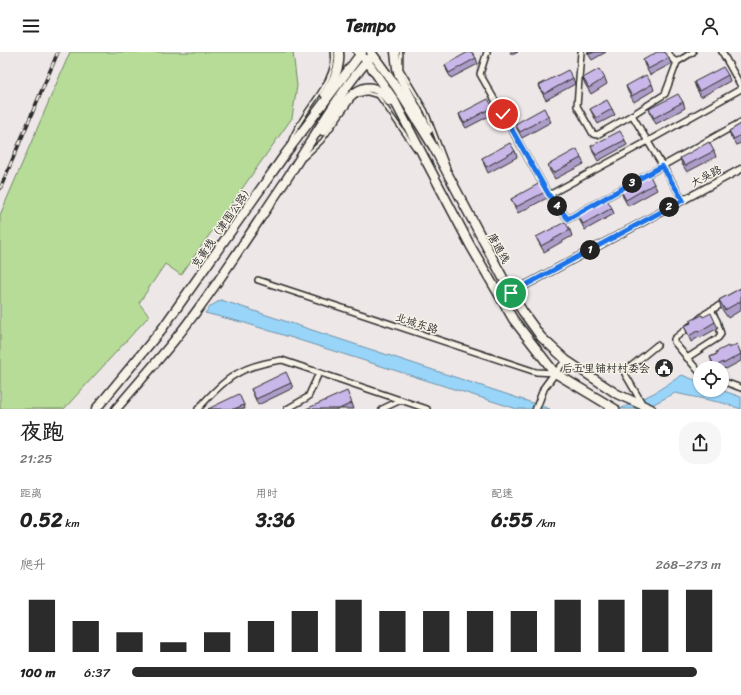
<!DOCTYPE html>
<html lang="zh">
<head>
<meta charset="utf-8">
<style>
  body { margin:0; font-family:Sriracha,"LXGW WenKai TC",sans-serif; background:#f6f6f6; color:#222; height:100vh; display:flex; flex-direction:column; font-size:15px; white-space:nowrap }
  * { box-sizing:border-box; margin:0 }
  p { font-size:13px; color:#767676 }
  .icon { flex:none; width:22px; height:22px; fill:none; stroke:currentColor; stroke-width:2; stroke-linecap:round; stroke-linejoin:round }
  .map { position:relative; height:357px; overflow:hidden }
  .drawer { display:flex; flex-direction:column; background:#fff; flex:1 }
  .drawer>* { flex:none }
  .fabs { position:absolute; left:693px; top:309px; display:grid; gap:8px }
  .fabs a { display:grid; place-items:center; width:36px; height:36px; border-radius:50%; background:#fff; box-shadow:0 1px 3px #0004; font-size:20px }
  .pin { position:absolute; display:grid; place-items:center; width:34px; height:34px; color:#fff; margin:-17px; border:2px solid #fff; border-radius:50%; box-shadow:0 1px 4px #0007 }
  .km { position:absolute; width:20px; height:20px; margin:-10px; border-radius:50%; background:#222; color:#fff; font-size:11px; line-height:20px; text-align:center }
  .round { display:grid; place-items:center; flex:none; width:42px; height:42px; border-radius:16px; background:#f6f6f6 }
  .overview { display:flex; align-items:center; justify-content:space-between; height:68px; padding:0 20px }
  h1 { font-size:22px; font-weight:800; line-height:30px }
  .stats { display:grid; grid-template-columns:repeat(3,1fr); gap:6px; height:68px; padding:4px 20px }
  .stats div { display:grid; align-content:center }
  .stats b { font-size:20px; font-weight:800 }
  .stats small { font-size:11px; font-weight:400 }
  .stats p { font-size:11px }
  .chart { height:112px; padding:8px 20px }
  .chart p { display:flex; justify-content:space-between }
  .chart svg { width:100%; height:72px; margin-top:4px; stroke:#2b2b2b; stroke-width:6 }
  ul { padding:0 20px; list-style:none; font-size:13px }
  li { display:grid; grid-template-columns:64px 48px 1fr; align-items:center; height:30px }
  li i { height:10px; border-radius:5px; background:#2b2b2b }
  header { display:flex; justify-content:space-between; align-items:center; height:52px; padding:0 20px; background:#fff; font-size:18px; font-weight:800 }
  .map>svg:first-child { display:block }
</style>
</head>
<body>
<header><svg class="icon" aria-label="menu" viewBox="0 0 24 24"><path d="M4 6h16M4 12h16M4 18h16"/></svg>Tempo<svg class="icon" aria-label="person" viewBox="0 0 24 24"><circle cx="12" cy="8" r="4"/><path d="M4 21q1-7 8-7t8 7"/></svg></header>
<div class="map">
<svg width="741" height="357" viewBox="0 0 741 357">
  <rect width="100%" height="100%" fill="#eee7e8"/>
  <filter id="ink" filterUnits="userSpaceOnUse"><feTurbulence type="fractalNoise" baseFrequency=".025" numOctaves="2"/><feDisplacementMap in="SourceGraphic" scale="8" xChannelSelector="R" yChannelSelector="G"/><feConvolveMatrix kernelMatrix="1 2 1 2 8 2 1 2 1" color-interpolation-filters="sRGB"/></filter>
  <g filter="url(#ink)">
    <path fill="#b6dc98" stroke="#708462" d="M 70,0 L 293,0 L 297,34 L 292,66 L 181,223 L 165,212 L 139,251 L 149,264 L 64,357 L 0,357 L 0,163 Z"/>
    <g fill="#99d5f9" stroke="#6d91a7">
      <path d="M 221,248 L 509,343 L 550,357 L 517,357 L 245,271 L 205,261 L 211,254 Z"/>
      <path d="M 682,323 L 700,330 L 700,338 L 721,338 L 741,345 L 741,357 L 723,351 L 675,341 L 644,357 L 620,357 L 654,341 Z"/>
    </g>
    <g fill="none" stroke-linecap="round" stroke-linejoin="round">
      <defs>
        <g id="service">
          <path d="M 401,0 L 401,17 L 426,59 L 448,116"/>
          <path d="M 358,43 L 367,41 L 378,44 L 416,98"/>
          <path d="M 290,90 C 300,60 337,31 333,0"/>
          <path d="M 304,106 L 322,89 L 351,49"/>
        </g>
        <g id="minor">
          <path d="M 487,0 L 480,22 L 549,143 L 648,89 L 741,37"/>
          <path d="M 581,0 L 577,54 L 593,82 L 597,83 L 632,63 L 665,42 L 677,10 L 693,0"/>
          <path d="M 668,0 L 672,7 L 677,10"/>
          <path d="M 722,0 L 741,34"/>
          <path d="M 632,63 L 683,148"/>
          <path d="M 549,143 L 568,167 L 741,70"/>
          <path d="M 258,228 L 536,320 L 555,321 L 566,308"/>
          <path d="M 698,268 L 705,262 L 725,250"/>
          <path d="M 690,274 L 674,287 L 674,290 L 700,321"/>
          <path d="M 687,306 L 718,286 L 721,282 L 717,269 L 711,258"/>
          <path d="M 722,329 L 741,336"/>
          <path d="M 643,353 L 624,320 L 657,293"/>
          <path d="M 198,357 C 225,326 240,314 282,308 L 427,357"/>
          <path d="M 287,357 L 308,345 L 319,321"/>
          <path d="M 382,357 L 401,348"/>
        </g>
        <g id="tertiary">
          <path d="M 511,241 L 741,117"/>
          <path d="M 536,357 L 544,336 L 555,321"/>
        </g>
        <g id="trunk">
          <path d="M 358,0 L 367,9 L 394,48 L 470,193 L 513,267 L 555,321 L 615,357"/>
          <path d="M 371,0 L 397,36 L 434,96 L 511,241 L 523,260 L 541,285 L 566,308 L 617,342 L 651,357"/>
          <path d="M 395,0 L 397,16 L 399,23 L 428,78"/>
          <path d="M 325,42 C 333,29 341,16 339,0"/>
          <path d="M 323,79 C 338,59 363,13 389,49"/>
          <path d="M 96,357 L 162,277 L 286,101 L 362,0"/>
          <path d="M 116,357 C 135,335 154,313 173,290 C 213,240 248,184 284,131 C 312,89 336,44 370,6"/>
        </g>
      </defs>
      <use href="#service" stroke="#2b2b2b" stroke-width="5.5"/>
      <use href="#minor" stroke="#2b2b2b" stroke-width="8"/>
      <use href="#tertiary" stroke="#2b2b2b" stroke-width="9"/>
      <use href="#trunk" stroke="#2b2b2b" stroke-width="11"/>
      <use href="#service" stroke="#f7f3e8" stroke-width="2.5"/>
      <use href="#minor" stroke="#f7f3e8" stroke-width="5"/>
      <use href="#tertiary" stroke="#f7f3e8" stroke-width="6"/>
      <use href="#trunk" stroke="#f7f3e8" stroke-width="8"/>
      <defs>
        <path id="rail" d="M 0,137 L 58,0"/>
      </defs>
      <use href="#rail" stroke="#2b2b2b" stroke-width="3.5"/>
      <use href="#rail" stroke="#f7f3e8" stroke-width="2" stroke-dasharray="6" stroke-linecap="butt"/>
    </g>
    <g fill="#ac9dc8" stroke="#2b2b2b">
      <path d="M 510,0 L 518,0 L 512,3 Z"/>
      <path d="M 587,0 L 606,0 L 592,8 Z"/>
      <path d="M 476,6 L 478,12 L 451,26 L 447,19 L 445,13 Z"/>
      <path d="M 669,6 L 671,12 L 650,23 L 645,14 L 643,8 Z"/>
      <path d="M 728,23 L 730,29 L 701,45 L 696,36 L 694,30 Z"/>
      <path d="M 573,26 L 575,32 L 546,48 L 541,39 L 539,33 Z"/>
      <path d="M 583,26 L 605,26 L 607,32 L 591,42 L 585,32 Z"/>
      <path d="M 652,32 L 654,38 L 634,50 L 628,40 L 626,34 Z"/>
      <path d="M 683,50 L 685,56 L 656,72 L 651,63 L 649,57 Z"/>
      <path d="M 493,55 L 495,61 L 466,76 L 461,68 L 459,62 Z"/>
      <path d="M 590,57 L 612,57 L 615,63 L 598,72 L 593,63 Z"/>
      <path d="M 548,64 L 551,70 L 522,86 L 517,77 L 515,72 Z"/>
      <path d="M 741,72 L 741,91 L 736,93 L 731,85 L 729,79 Z"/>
      <path d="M 625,88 L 627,93 L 598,109 L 593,100 L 591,94 Z"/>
      <path d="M 515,99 L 517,105 L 488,121 L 484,112 L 482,106 Z"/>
      <path d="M 714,99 L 716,105 L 687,120 L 682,112 L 680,106 Z"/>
      <path d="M 581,106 L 584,112 L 555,127 L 550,119 L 548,113 Z"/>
      <path d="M 654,132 L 657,138 L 628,154 L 623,145 L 621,139 Z"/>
      <path d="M 545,140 L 547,146 L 518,161 L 513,152 L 511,147 Z"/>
      <path d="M 612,156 L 614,162 L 585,178 L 580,169 L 578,163 Z"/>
      <path d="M 570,178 L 572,184 L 544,200 L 539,191 L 536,185 Z"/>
      <path d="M 741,236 L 741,258 L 728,266 L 721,256 L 719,248 Z"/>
      <path d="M 703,265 L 715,270 L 718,276 L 700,286 L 699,285 L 691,290 L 684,274 Z"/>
      <path d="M 729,296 L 741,300 L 741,309 L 726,317 L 725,316 L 722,318 L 722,316 L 714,316 L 710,305 Z"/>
      <path d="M 291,331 L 293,336 L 258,353 L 251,337 Z"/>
      <path d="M 352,351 L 354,357 L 306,357 Z"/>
      <path d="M 244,353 L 245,357 L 208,357 Z"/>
    </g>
    <g fill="#c8b7e8" stroke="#2b2b2b">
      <path d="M 468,0 L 472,0 L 476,6 L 449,21 L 445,13 Z"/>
      <path d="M 588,0 L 594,0 L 590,2 Z"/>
      <path d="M 657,0 L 665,0 L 669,6 L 648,17 L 643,8 Z"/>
      <path d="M 723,15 L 728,23 L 699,39 L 694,30 Z"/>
      <path d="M 599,17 L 605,26 L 589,36 L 583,26 Z"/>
      <path d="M 568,18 L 573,26 L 544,42 L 539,33 Z"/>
      <path d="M 646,23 L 652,32 L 632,44 L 626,34 Z"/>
      <path d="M 678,42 L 683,50 L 654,66 L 649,57 Z"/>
      <path d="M 488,47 L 493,55 L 464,71 L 459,62 Z"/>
      <path d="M 607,48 L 612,57 L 596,66 L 590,57 Z"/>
      <path d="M 544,56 L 548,64 L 520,80 L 515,72 Z"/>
      <path d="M 741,72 L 741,83 L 734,87 L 729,79 Z"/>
      <path d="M 620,79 L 625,88 L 596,103 L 591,94 Z"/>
      <path d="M 709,90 L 714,99 L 685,114 L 680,106 Z"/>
      <path d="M 510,91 L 515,99 L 486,115 L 482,106 Z"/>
      <path d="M 577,97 L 581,106 L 553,121 L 548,113 Z"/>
      <path d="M 650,124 L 654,132 L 626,148 L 621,139 Z"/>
      <path d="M 540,131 L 545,140 L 516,155 L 511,147 Z"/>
      <path d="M 607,148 L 612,156 L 583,172 L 578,163 Z"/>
      <path d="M 565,170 L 570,178 L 541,194 L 536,185 Z"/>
      <path d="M 741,236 L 741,249 L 725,258 L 719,248 Z"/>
      <path d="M 711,261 L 715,270 L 698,280 L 697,279 L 689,284 L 684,274 L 691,271 L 690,269 L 702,263 L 703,265 Z"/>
      <path d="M 737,292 L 741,302 L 723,312 L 723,310 L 715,315 L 710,305 L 717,302 L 716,300 L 728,294 L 729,296 Z"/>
      <path d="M 286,320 L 291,331 L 256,347 L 251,337 Z"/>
      <path d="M 347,339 L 352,351 L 339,357 L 306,357 Z"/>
      <path d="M 239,342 L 244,353 L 234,357 L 208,357 Z"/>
    </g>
  </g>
  <g fill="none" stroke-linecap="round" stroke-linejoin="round" filter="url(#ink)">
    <defs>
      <path id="route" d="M 503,62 L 549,143 L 568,167 L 662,114 L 683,148 L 511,241"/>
    </defs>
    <use href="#route" stroke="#fff" stroke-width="8"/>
    <use href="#route" stroke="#1a73e8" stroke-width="5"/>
  </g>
  <defs>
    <symbol id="civic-disc" viewBox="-11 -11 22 22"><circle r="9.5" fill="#2b2b2b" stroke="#f7f3e8"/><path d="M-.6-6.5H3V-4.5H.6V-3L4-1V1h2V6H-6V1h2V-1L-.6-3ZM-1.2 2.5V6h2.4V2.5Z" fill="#fff"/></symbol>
  </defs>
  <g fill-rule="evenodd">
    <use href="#civic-disc" x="653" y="305" width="22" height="22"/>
  </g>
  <g text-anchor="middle" stroke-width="3" stroke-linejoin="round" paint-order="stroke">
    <g font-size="11" fill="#2b2b2b" stroke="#f7f3e8">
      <text transform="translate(706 124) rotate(-28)" y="4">大吴路</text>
      <text transform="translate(222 174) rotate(-55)" y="4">克黄线（津围公路）</text>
      <text transform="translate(499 196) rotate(61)" y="4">唐通线</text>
      <text transform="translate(417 271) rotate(18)" y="4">北城东路</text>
    </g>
    <g font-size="11" fill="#2b2b2b" stroke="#f7f3e8" text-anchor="end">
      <text x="650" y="320">后五里铺村村委会</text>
    </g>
  </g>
</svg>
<div class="fabs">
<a><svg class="icon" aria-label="locate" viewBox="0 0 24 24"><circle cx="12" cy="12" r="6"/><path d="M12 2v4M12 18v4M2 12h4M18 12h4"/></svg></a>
</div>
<div class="pin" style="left:511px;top:241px;background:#1e9e55"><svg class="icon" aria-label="arrive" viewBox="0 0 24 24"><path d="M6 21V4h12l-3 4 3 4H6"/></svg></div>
<div class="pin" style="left:503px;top:62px;background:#d93025"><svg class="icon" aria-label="check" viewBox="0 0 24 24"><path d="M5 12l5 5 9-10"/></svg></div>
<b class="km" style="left:590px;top:198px">1</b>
<b class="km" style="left:669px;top:155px">2</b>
<b class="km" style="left:632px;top:131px">3</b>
<b class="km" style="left:557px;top:154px">4</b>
</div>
<section class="drawer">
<div class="overview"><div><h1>夜跑</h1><p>21:25</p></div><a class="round"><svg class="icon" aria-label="share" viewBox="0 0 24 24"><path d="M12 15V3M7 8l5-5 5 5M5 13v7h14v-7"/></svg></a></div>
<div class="stats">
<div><p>距离</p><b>0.52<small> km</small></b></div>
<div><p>用时</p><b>3:36</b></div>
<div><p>配速</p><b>6:55<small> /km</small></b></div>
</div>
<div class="chart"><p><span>爬升</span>268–273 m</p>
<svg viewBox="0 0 160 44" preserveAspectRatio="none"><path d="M5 44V12M15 44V25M25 44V32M35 44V38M45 44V32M55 44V25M65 44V19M75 44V12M85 44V19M95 44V19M105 44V19M115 44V19M125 44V12M135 44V12M145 44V6M155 44V6"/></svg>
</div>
<ul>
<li><b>100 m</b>6:37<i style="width:96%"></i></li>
</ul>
</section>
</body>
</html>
